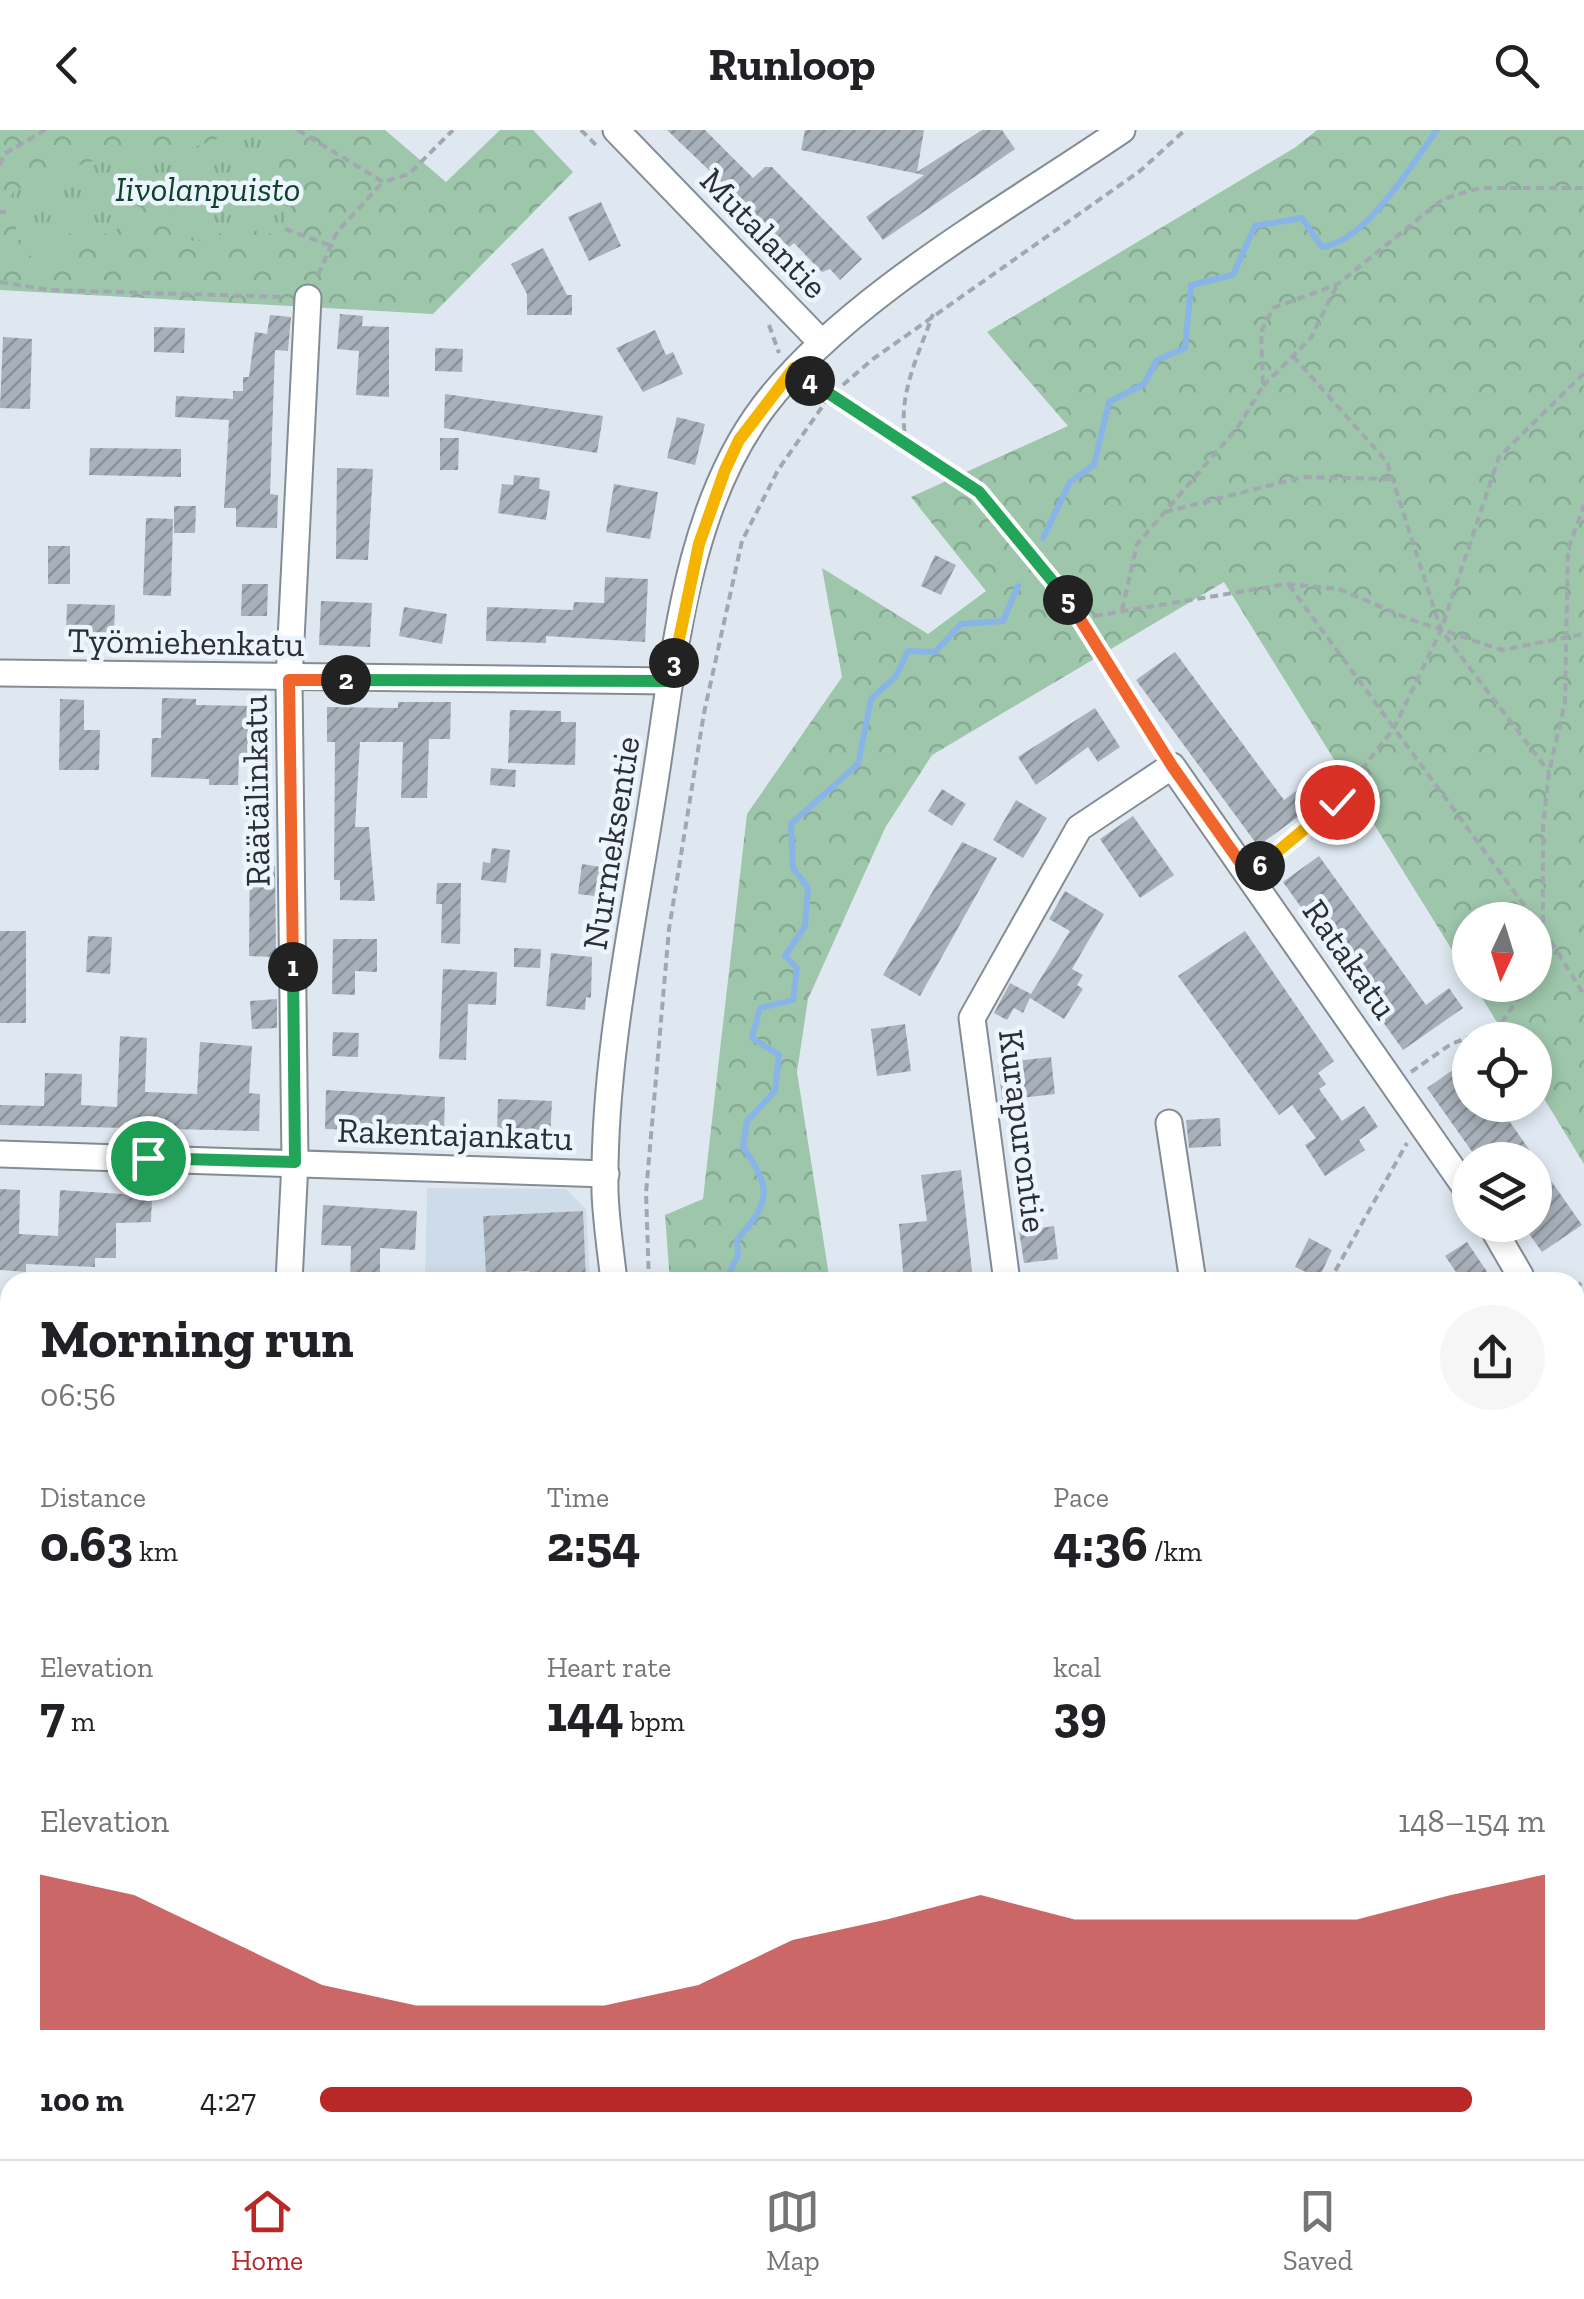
<!DOCTYPE html>
<html lang="en">
<head>
<meta charset="utf-8">
<style>
  body { margin:0; font-family:"Zilla Slab",serif; background:#f6f6f6; color:#202124; height:100vh; display:flex; flex-direction:column; font-size:38px; white-space:nowrap }
  * { box-sizing:border-box; margin:0 }
  p { font-size:32px; color:#757577 }
  .icon { flex:none; width:55px; height:55px; fill:none; stroke:currentColor; stroke-width:2; stroke-linecap:round; stroke-linejoin:round }
  .map { position:relative; flex:1; overflow:hidden }
  .sheet { position:absolute; left:0px; top:1142px; width:1585px; height:888px; display:flex; flex-direction:column; background:#fff; border-radius:30px 30px 0 0; box-shadow:0 5px 15px #0003 }
  .sheet>* { flex:none }
  .needle { width:65px; rotate:184deg }
  .buttons { position:absolute; left:1452px; top:772px; display:grid; gap:20px }
  .buttons a { display:grid; place-items:center; width:100px; height:100px; border-radius:50%; background:#fff; box-shadow:0 5px 15px #0003; font-size:50px }
  .pin { position:absolute; display:grid; place-items:center; width:85px; height:85px; color:#fff; margin:-42px; border:5px solid #fff; border-radius:50%; box-shadow:0 2px 10px #0007 }
  .km { position:absolute; width:50px; height:50px; margin:-25px; border-radius:50%; background:#222; color:#fff; font-size:28px; line-height:50px; text-align:center }
  .round { display:grid; place-items:center; flex:none; width:105px; height:105px; border-radius:52px; background:#f6f6f6 }
  .head { display:flex; align-items:center; justify-content:space-between; height:170px; padding:0 40px }
  h1 { font-size:55px; font-weight:700; line-height:75px }
  .stats { display:grid; grid-template-columns:repeat(3,1fr); gap:15px; height:170px; padding:10px 40px }
  .stats div { display:grid; align-content:center }
  .stats b { font-size:50px; font-weight:700 }
  .stats small { font-size:28px; font-weight:400 }
  .stats p { font-size:28px }
  .chart { height:280px; padding:20px 40px }
  .chart p { display:flex; justify-content:space-between }
  .chart svg { width:100%; height:180px; margin-top:10px; fill:#b72827; opacity:.7 }
  ul { padding:0 40px; list-style:none; font-size:32px }
  li { display:grid; grid-template-columns:160px 120px 1fr; align-items:center; height:75px }
  li i { height:25px; border-radius:12px; background:#b72827 }
  header { display:flex; justify-content:space-between; align-items:center; height:130px; padding:0 40px; background:#fff; font-size:45px; font-weight:700 }
  .dock { display:flex; justify-content:space-around; align-items:center; height:140px; border-top:2px solid #e0e0e0; background:#fff; font-size:28px; color:#757577 }
  .dock a { display:grid; justify-items:center; gap:5px }
  .dock .active { color:#b72827 }
  .map>svg:first-child { display:block }
</style>
</head>
<body>
<header><svg class="icon" aria-label="back" viewBox="0 0 24 24"><path d="M15 5l-7 7 7 7"/></svg>Runloop<svg class="icon" aria-label="search" viewBox="0 0 24 24"><circle cx="10" cy="10" r="6"/><path d="M15 15l6 6"/></svg></header>
<div class="map">
<svg width="1584" height="2029" viewBox="0 0 1584 2029">
  <defs>
    <pattern id="forest-crowns" width="20" height="18" patternUnits="userSpaceOnUse" patternTransform="scale(2.5)"><rect width="20" height="18" fill="#9dc6ab"/><path d="M2 6a3 3 0 1 1 6 0M12 15a3 3 0 1 1 6 0" fill="none" stroke="#87aa94"/></pattern>
    <pattern id="park-tufts" width="24" height="20" patternUnits="userSpaceOnUse" patternTransform="scale(2.5)"><rect width="24" height="20" fill="#9dc6ab"/><path d="M3 7l-1-3M5 7V3M7 7l1-3M15 17l-1-3M17 17v-4M19 17l1-3" fill="none" stroke="#87aa94"/></pattern>
    <pattern id="building-hatch" width="6" height="6" patternUnits="userSpaceOnUse" patternTransform="scale(2.5)"><rect width="6" height="6" fill="#a8b1ba"/><path d="M-1 1l2-2M0 6l6-6M5 7l2-2" fill="none" stroke="#899098"/></pattern>
  </defs>
  <rect width="100%" height="100%" fill="#dfe8f1"/>
  <path fill="#cedcea" d="M 427,1058 L 566,1059 L 586,1079 L 590,1152 L 425,1152 Z"/>
  <g fill="url(#forest-crowns)">
    <path d="M 0,0 L 385,0 L 446,52 L 500,0 L 533,0 L 573,42 L 433,184 L 0,160 Z"/>
    <path d="M 1317,0 L 1584,0 L 1584,1034 L 1535,954 L 1535,910 L 1508,910 L 1474,855 L 1535,855 L 1535,790 L 1470,790 L 1470,849 L 1224,452 L 932,625 L 885,698 L 808,869 L 797,942 L 830,1152 L 670,1152 L 665,1085 L 703,1069 L 747,684 L 842,547 L 822,438 L 928,504 L 986,461 L 911,367 L 1068,296 L 987,202 L 1296,17 Z"/>
    <path d="M 1584,1480 L 1584,1615 L 1575,1609 L 1575,1495 Z"/>
    <path d="M 583,2020 L 886,2020 L 892,2029 L 581,2029 Z"/>
  </g>
  <path fill="url(#park-tufts)" d="M 230,0 L 288,11 L 286,21 L 268,28 L 280,64 L 286,71 L 285,106 C 269,104 252,99 236,99 C 215,100 206,118 183,108 L 151,52 L 142,56 C 137,100 103,114 63,102 L 50,134 C 25,125 16,122 16,93 L 6,82 L 13,61 C 37,53 61,41 86,33 C 130,20 195,29 230,0 Z"/>
  <g fill="none" stroke-linecap="round" stroke-linejoin="round">
    <g stroke="#89b4e7" stroke-width="6">
      <path d="M 1043,408 L 1070,352 L 1094,335 L 1109,272 L 1144,254 L 1157,230 L 1185,218 L 1191,155 L 1233,145 L 1255,96 L 1302,88 L 1322,117 C 1366,112 1411,35 1437,0"/>
      <path d="M 729,1152 L 726,1150 L 738,1125 L 737,1110 C 771,1071 772,1059 743,1017 L 747,991 L 775,961 L 779,925 L 752,908 L 760,878 L 793,870 L 797,838 L 785,826 L 805,796 L 808,758 L 793,738 L 791,694 L 858,634 L 871,569 L 896,546 L 908,521 L 935,522 L 961,494 L 1003,491 L 1018,456"/>
      <path d="M 822,2020 L 828,2029"/>
    </g>
  </g>
  <g fill="url(#building-hatch)">
    <path d="M 667,0 L 705,0 L 753,48 L 765,37 L 772,37 L 862,129 L 840,150 L 830,139 L 822,142 L 794,113 L 789,117 Z"/>
    <path d="M 805,0 L 924,0 L 917,42 L 982,0 L 1002,0 L 1015,19 L 883,110 L 866,87 L 924,45 L 801,20 Z"/>
    <path d="M 601,72 L 621,116 L 589,131 L 568,87 Z"/>
    <path d="M 543,118 L 567,165 L 572,165 L 572,185 L 527,185 L 527,164 L 511,134 Z"/>
    <path d="M 340,184 L 363,186 L 362,196 L 389,197 L 389,267 L 356,265 L 359,221 L 337,219 Z"/>
    <path d="M 270,185 L 291,187 L 288,221 L 275,220 L 270,364 L 278,365 L 277,398 L 236,397 L 236,378 L 224,378 L 229,290 L 175,287 L 176,266 L 233,269 L 233,261 L 243,261 L 243,247 L 249,247 L 255,202 L 267,204 Z"/>
    <path d="M 154,197 L 185,198 L 184,223 L 154,222 Z"/>
    <path d="M 655,200 L 666,225 L 673,222 L 683,244 L 643,262 L 616,218 Z"/>
    <path d="M 3,207 L 32,209 L 30,279 L 0,278 Z"/>
    <path d="M 435,218 L 463,219 L 462,242 L 435,241 Z"/>
    <path d="M 445,264 L 603,286 L 597,323 L 444,298 Z"/>
    <path d="M 677,287 L 705,294 L 695,335 L 667,328 Z"/>
    <path d="M 440,308 L 459,308 L 458,340 L 440,340 Z"/>
    <path d="M 90,318 L 181,319 L 181,347 L 89,345 Z"/>
    <path d="M 337,338 L 373,339 L 368,430 L 336,429 Z"/>
    <path d="M 514,345 L 540,348 L 539,359 L 550,361 L 546,390 L 498,383 L 502,354 L 513,355 Z"/>
    <path d="M 614,354 L 658,362 L 650,409 L 606,402 Z"/>
    <path d="M 174,376 L 196,376 L 195,403 L 174,403 Z"/>
    <path d="M 146,388 L 173,389 L 171,466 L 143,465 Z"/>
    <rect x="48" y="416" width="22" height="38"/>
    <path d="M 935,425 L 956,435 L 941,465 L 921,456 Z"/>
    <path d="M 605,447 L 648,449 L 645,512 L 546,506 L 546,513 L 486,511 L 487,477 L 573,480 L 574,472 L 604,473 Z"/>
    <path d="M 242,454 L 268,454 L 267,486 L 241,486 Z"/>
    <path d="M 321,471 L 372,473 L 370,517 L 319,515 Z"/>
    <path d="M 67,474 L 115,475 L 114,503 L 66,502 Z"/>
    <path d="M 404,477 L 447,484 L 442,514 L 399,506 Z"/>
    <path d="M 1175,522 L 1284,670 L 1307,653 L 1320,671 L 1258,716 L 1136,550 Z"/>
    <path d="M 162,568 L 196,569 L 196,575 L 255,576 L 254,628 L 239,628 L 238,655 L 209,655 L 209,649 L 151,647 L 152,608 L 161,608 Z"/>
    <path d="M 60,569 L 84,570 L 84,600 L 100,600 L 99,640 L 59,640 Z"/>
    <path d="M 398,572 L 451,572 L 450,609 L 429,609 L 427,668 L 401,668 L 403,612 L 360,612 L 355,697 L 369,697 L 375,771 L 340,770 L 340,750 L 334,750 L 335,612 L 327,612 L 327,577 L 398,578 Z"/>
    <path d="M 1095,578 L 1120,617 L 1098,632 L 1088,617 L 1036,655 L 1018,627 Z"/>
    <path d="M 510,580 L 561,581 L 561,592 L 576,592 L 575,635 L 508,633 Z"/>
    <path d="M 491,638 L 516,640 L 515,657 L 490,655 Z"/>
    <path d="M 942,659 L 966,674 L 952,696 L 928,681 Z"/>
    <path d="M 1016,670 L 1047,688 L 1023,728 L 993,710 Z"/>
    <path d="M 1133,686 L 1174,745 L 1140,768 L 1100,709 Z"/>
    <path d="M 962,712 L 997,728 L 920,866 L 883,845 Z"/>
    <path d="M 250,716 L 269,717 L 267,736 L 275,736 L 276,827 L 249,826 Z"/>
    <path d="M 492,718 L 510,720 L 506,753 L 481,750 L 483,732 L 490,733 Z"/>
    <path d="M 1319,726 L 1426,875 L 1449,858 L 1463,878 L 1403,920 L 1283,752 Z"/>
    <path d="M 582,734 L 607,738 L 603,767 L 578,764 Z"/>
    <path d="M 437,753 L 461,753 L 460,814 L 441,813 L 442,774 L 436,774 Z"/>
    <path d="M 1065,761 L 1104,784 L 1072,839 L 1083,845 L 1077,855 L 1083,859 L 1064,889 L 1030,868 L 1023,883 L 1014,878 L 1007,890 L 994,883 L 1010,853 L 1031,864 L 1070,801 L 1049,789 Z"/>
    <rect x="0" y="801" width="26" height="92"/>
    <path d="M 1245,801 L 1334,931 L 1318,943 L 1326,954 L 1319,959 L 1342,991 L 1364,976 L 1378,997 L 1359,1010 L 1365,1020 L 1325,1046 L 1305,1015 L 1316,1008 L 1292,975 L 1279,985 L 1178,846 Z"/>
    <path d="M 88,806 L 112,807 L 110,844 L 86,842 Z"/>
    <path d="M 333,809 L 377,809 L 377,842 L 355,841 L 355,865 L 332,864 Z"/>
    <path d="M 514,818 L 541,819 L 540,838 L 514,837 Z"/>
    <path d="M 551,823 L 592,827 L 591,868 L 586,867 L 585,880 L 546,876 Z"/>
    <path d="M 443,839 L 497,842 L 496,875 L 468,874 L 466,930 L 439,929 Z"/>
    <path d="M 277,869 L 277,898 L 252,899 L 250,871 Z"/>
    <path d="M 905,894 L 911,941 L 877,946 L 871,899 Z"/>
    <path d="M 333,902 L 359,903 L 358,927 L 332,926 Z"/>
    <path d="M 120,906 L 147,908 L 145,962 L 197,964 L 200,912 L 252,916 L 249,963 L 260,964 L 259,1001 L 0,995 L 0,975 L 44,976 L 45,943 L 82,944 L 81,975 L 117,977 Z"/>
    <path d="M 1051,927 L 1055,964 L 1002,970 L 998,933 Z"/>
    <path d="M 1470,928 L 1470,975 L 1498,975 L 1582,1095 L 1542,1122 L 1523,1095 L 1535,1095 L 1535,1030 L 1478,1030 L 1427,958 Z"/>
    <path d="M 326,960 L 445,967 L 444,1002 L 325,999 Z"/>
    <path d="M 498,969 L 552,971 L 550,1007 L 497,1005 Z"/>
    <path d="M 1220,988 L 1221,1016 L 1189,1018 L 1186,990 Z"/>
    <path d="M 961,1040 L 973,1150 L 904,1152 L 899,1094 L 927,1091 L 921,1045 Z"/>
    <path d="M 0,1059 L 20,1060 L 19,1104 L 58,1106 L 60,1060 L 152,1066 L 151,1092 L 116,1093 L 116,1128 L 95,1128 L 95,1137 L 26,1134 L 26,1142 L 0,1140 Z"/>
    <path d="M 323,1075 L 417,1081 L 415,1120 L 380,1118 L 380,1152 L 350,1152 L 351,1116 L 321,1115 Z"/>
    <path d="M 583,1081 L 586,1152 L 530,1152 L 529,1141 L 486,1143 L 483,1086 Z"/>
    <path d="M 1054,1096 L 1058,1129 L 1024,1133 L 1019,1101 Z"/>
    <path d="M 1309,1108 L 1332,1120 L 1319,1148 L 1295,1137 Z"/>
    <path d="M 1467,1112 L 1494,1152 L 1463,1152 L 1445,1126 Z"/>
  </g>
  <g fill="none" stroke-linecap="round" stroke-linejoin="round">
    <defs>
      <g id="minor">
        <path d="M 616,0 L 821,212"/>
        <path d="M 0,543 L 670,551"/>
        <path d="M 1169,993 L 1193,1152"/>
        <path d="M 0,1024 L 606,1044"/>
        <path d="M 1491,1095 L 1520,1145 L 1516,1152"/>
        <path d="M 289,1152 L 295,1032 L 289,550 L 308,168"/>
        <path d="M 614,1152 C 611,1123 606,1092 605,1062 C 603,930 633,794 653,664 C 674,536 683,383 764,276 C 846,168 1008,78 1122,0"/>
        <path d="M 1007,1152 L 972,888 L 1079,698 L 1172,636 L 1470,1064"/>
        <path d="M 0,1366 L 10,1370"/>
        <path d="M 1124,2020 L 1131,2029"/>
        <path d="M 20,2029 L 23,2020"/>
        <path d="M 507,2029 L 510,2020"/>
        <path d="M 1073,2029 L 1082,2020"/>
        <path d="M 1464,2029 L 1470,2020"/>
      </g>
    </defs>
    <use href="#minor" stroke="#838c94" stroke-width="29"/>
    <g stroke="#a1a8af" stroke-width="4" stroke-dasharray="8 5" stroke-linecap="butt">
      <path d="M 298,0 L 383,52 L 409,44 L 453,0"/>
      <path d="M 581,0 L 596,15"/>
      <path d="M 0,35 L 4,24 L 45,0"/>
      <path d="M 0,82 L 6,82"/>
      <path d="M 285,99 L 332,116"/>
      <path d="M 318,145 L 337,102 L 383,52"/>
      <path d="M 0,152 L 50,160 L 284,167"/>
      <path d="M 769,195 L 779,223"/>
      <path d="M 1293,226 L 1387,332 L 1441,500 L 1549,642"/>
      <path d="M 812,253 L 979,361 L 1082,488 L 1159,615"/>
      <path d="M 1263,256 L 1311,208 L 1336,157"/>
      <path d="M 907,314 C 895,270 918,226 933,184"/>
      <path d="M 1165,382 L 1303,347 L 1391,349"/>
      <path d="M 1289,455 L 1554,816 L 1584,865"/>
      <path d="M 1122,480 L 1137,414 L 1238,297 L 1263,256 L 1261,202 L 1273,178 L 1338,154 L 1443,69 L 1479,58 L 1584,58"/>
      <path d="M 1082,488 L 1287,454 L 1339,459 L 1412,490 L 1502,520 L 1584,504"/>
      <path d="M 1268,729 L 1337,672 L 1394,598 L 1441,500 L 1499,327 L 1584,243"/>
      <path d="M 1535,831 L 1543,800 L 1543,696 L 1549,642 L 1565,572 L 1568,420 L 1584,375"/>
      <path d="M 1411,942 L 1451,914 L 1499,896 L 1528,855"/>
      <path d="M 649,1152 L 646,1063 L 669,799 L 704,583 L 742,411 L 778,340 L 829,267 L 873,229 L 1140,41 L 1185,0"/>
      <path d="M 1329,1152 L 1407,1013"/>
      <path d="M 1575,1158 L 1584,1151"/>
      <path d="M 0,1895 L 10,1898"/>
      <path d="M 395,2020 L 423,2029"/>
      <path d="M 1159,2020 L 1166,2029"/>
      <path d="M 554,2029 L 556,2020"/>
    </g>
    <use href="#minor" stroke="#fff" stroke-width="25"/>
    <defs>
      <g id="rail">
        <path d="M 1575,1469 L 1584,1453"/>
        <path d="M 1265,2029 L 1270,2020"/>
      </g>
    </defs>
    <use href="#rail" stroke="#6e747a" stroke-width="10"/>
    <use href="#rail" stroke="#ecf5fe" stroke-width="6" stroke-dasharray="19" stroke-linecap="butt"/>
  </g>
  <g fill="none" stroke-linecap="round" stroke-linejoin="round">
    <defs>
      <path id="split-1" d="M 148,1028 L 295,1032 L 293,837"/>
      <path id="split-2" d="M 293,837 L 289,550 L 346,550"/>
      <path id="split-3" d="M 346,550 L 670,551 L 674,533"/>
      <path id="split-4" d="M 674,533 L 699,414 L 725,340 L 739,310 L 794,238 L 810,251"/>
      <path id="split-5" d="M 810,251 L 979,362 L 1068,470"/>
      <path id="split-6" d="M 1068,470 L 1172,636 L 1249,745 L 1260,736"/>
      <path id="split-7" d="M 1260,736 L 1337,672"/>
    </defs>
    <use href="#split-1" stroke="#fff" stroke-width="20"/>
    <use href="#split-2" stroke="#fff" stroke-width="20"/>
    <use href="#split-3" stroke="#fff" stroke-width="20"/>
    <use href="#split-4" stroke="#fff" stroke-width="20"/>
    <use href="#split-5" stroke="#fff" stroke-width="20"/>
    <use href="#split-6" stroke="#fff" stroke-width="20"/>
    <use href="#split-7" stroke="#fff" stroke-width="20"/>
    <use href="#split-1" stroke="#22a559" stroke-width="12"/>
    <use href="#split-2" stroke="#f0652b" stroke-width="12"/>
    <use href="#split-3" stroke="#22a559" stroke-width="12"/>
    <use href="#split-4" stroke="#f5b400" stroke-width="12"/>
    <use href="#split-5" stroke="#22a559" stroke-width="12"/>
    <use href="#split-6" stroke="#f0652b" stroke-width="12"/>
    <use href="#split-7" stroke="#f5b400" stroke-width="12"/>
  </g>
  <g text-anchor="middle" stroke-width="9" stroke-linejoin="round" paint-order="stroke">
    <g font-size="35" font-style="italic" fill="#0f4228" stroke="#ecf5fe">
      <text x="208" y="71">Iivolanpuisto</text>
    </g>
    <g font-size="35" fill="#2b2f32" stroke="#ecf5fe">
      <text transform="translate(764 103) rotate(46)" y="12">Mutalantie</text>
      <text transform="translate(186 512) rotate(1)" y="12">Työmiehenkatu</text>
      <text transform="translate(256 661) rotate(-91)" y="12">Räätälinkatu</text>
      <text transform="translate(611 713) rotate(-81)" y="12">Nurmeksentie</text>
      <text transform="translate(1350 829) rotate(55)" y="12">Ratakatu</text>
      <text transform="translate(1023 1001) rotate(83)" y="12">Kurapurontie</text>
      <text transform="translate(455 1004) rotate(2)" y="12">Rakentajankatu</text>
    </g>
  </g>
</svg>
<div class="buttons">
<a><svg class="needle" viewBox="-14 -14 28 28"><path d="M0-13l5 13h-10z" fill="#e53935"/><path d="M0 13l5-13h-10z" fill="#757577"/></svg></a>
<a><svg class="icon" aria-label="locate" viewBox="0 0 24 24"><circle cx="12" cy="12" r="6"/><path d="M12 2v4M12 18v4M2 12h4M18 12h4"/></svg></a>
<a><svg class="icon" aria-label="layers" viewBox="0 0 24 24"><path d="M12 4l9 5-9 5-9-5zM3 14l9 5 9-5"/></svg></a>
</div>
<div class="pin" style="left:148px;top:1028px;background:#1e9e55"><svg class="icon" aria-label="arrive" viewBox="0 0 24 24"><path d="M6 21V4h12l-3 4 3 4H6"/></svg></div>
<div class="pin" style="left:1337px;top:672px;background:#d93025"><svg class="icon" aria-label="check" viewBox="0 0 24 24"><path d="M5 12l5 5 9-10"/></svg></div>
<b class="km" style="left:293px;top:837px">1</b>
<b class="km" style="left:346px;top:550px">2</b>
<b class="km" style="left:674px;top:533px">3</b>
<b class="km" style="left:810px;top:251px">4</b>
<b class="km" style="left:1068px;top:470px">5</b>
<b class="km" style="left:1260px;top:736px">6</b>
<section class="sheet">
<div class="head"><div><h1>Morning run</h1><p>06:56</p></div><a class="round"><svg class="icon" aria-label="share" viewBox="0 0 24 24"><path d="M12 15V3M7 8l5-5 5 5M5 13v7h14v-7"/></svg></a></div>
<div class="stats">
<div><p>Distance</p><b>0.63<small> km</small></b></div>
<div><p>Time</p><b>2:54</b></div>
<div><p>Pace</p><b>4:36<small> /km</small></b></div>
</div>
<div class="stats">
<div><p>Elevation</p><b>7<small> m</small></b></div>
<div><p>Heart rate</p><b>144<small> bpm</small></b></div>
<div><p>kcal</p><b>39</b></div>
</div>
<div class="chart"><p><span>Elevation</span>148–154 m</p>
<svg viewBox="0 0 160 44" preserveAspectRatio="none"><path d="M0 44V6L10 11L20 22L30 33L40 38L50 38L60 38L70 33L80 22L90 17L100 11L110 17L120 17L130 17L140 17L150 11L160 6V44z"/></svg>
</div>
<ul>
<li><b>100 m</b>4:27<i style="width:94%"></i></li>
</ul>
</section>
</div>
<nav class="dock">
<a class="active"><svg class="icon" aria-label="home" viewBox="0 0 24 24"><path d="M3 11l9-7 9 7M6 9v11h12V9"/></svg>Home</a>
<a><svg class="icon" aria-label="map" viewBox="0 0 24 24"><path d="M3 6l6-2 6 2 6-2v14l-6 2-6-2-6 2zM9 4v14M15 6v14"/></svg>Map</a>
<a><svg class="icon" aria-label="saved" viewBox="0 0 24 24"><path d="M7 4h10v16l-5-4-5 4z"/></svg>Saved</a>
</nav>
</body>
</html>
